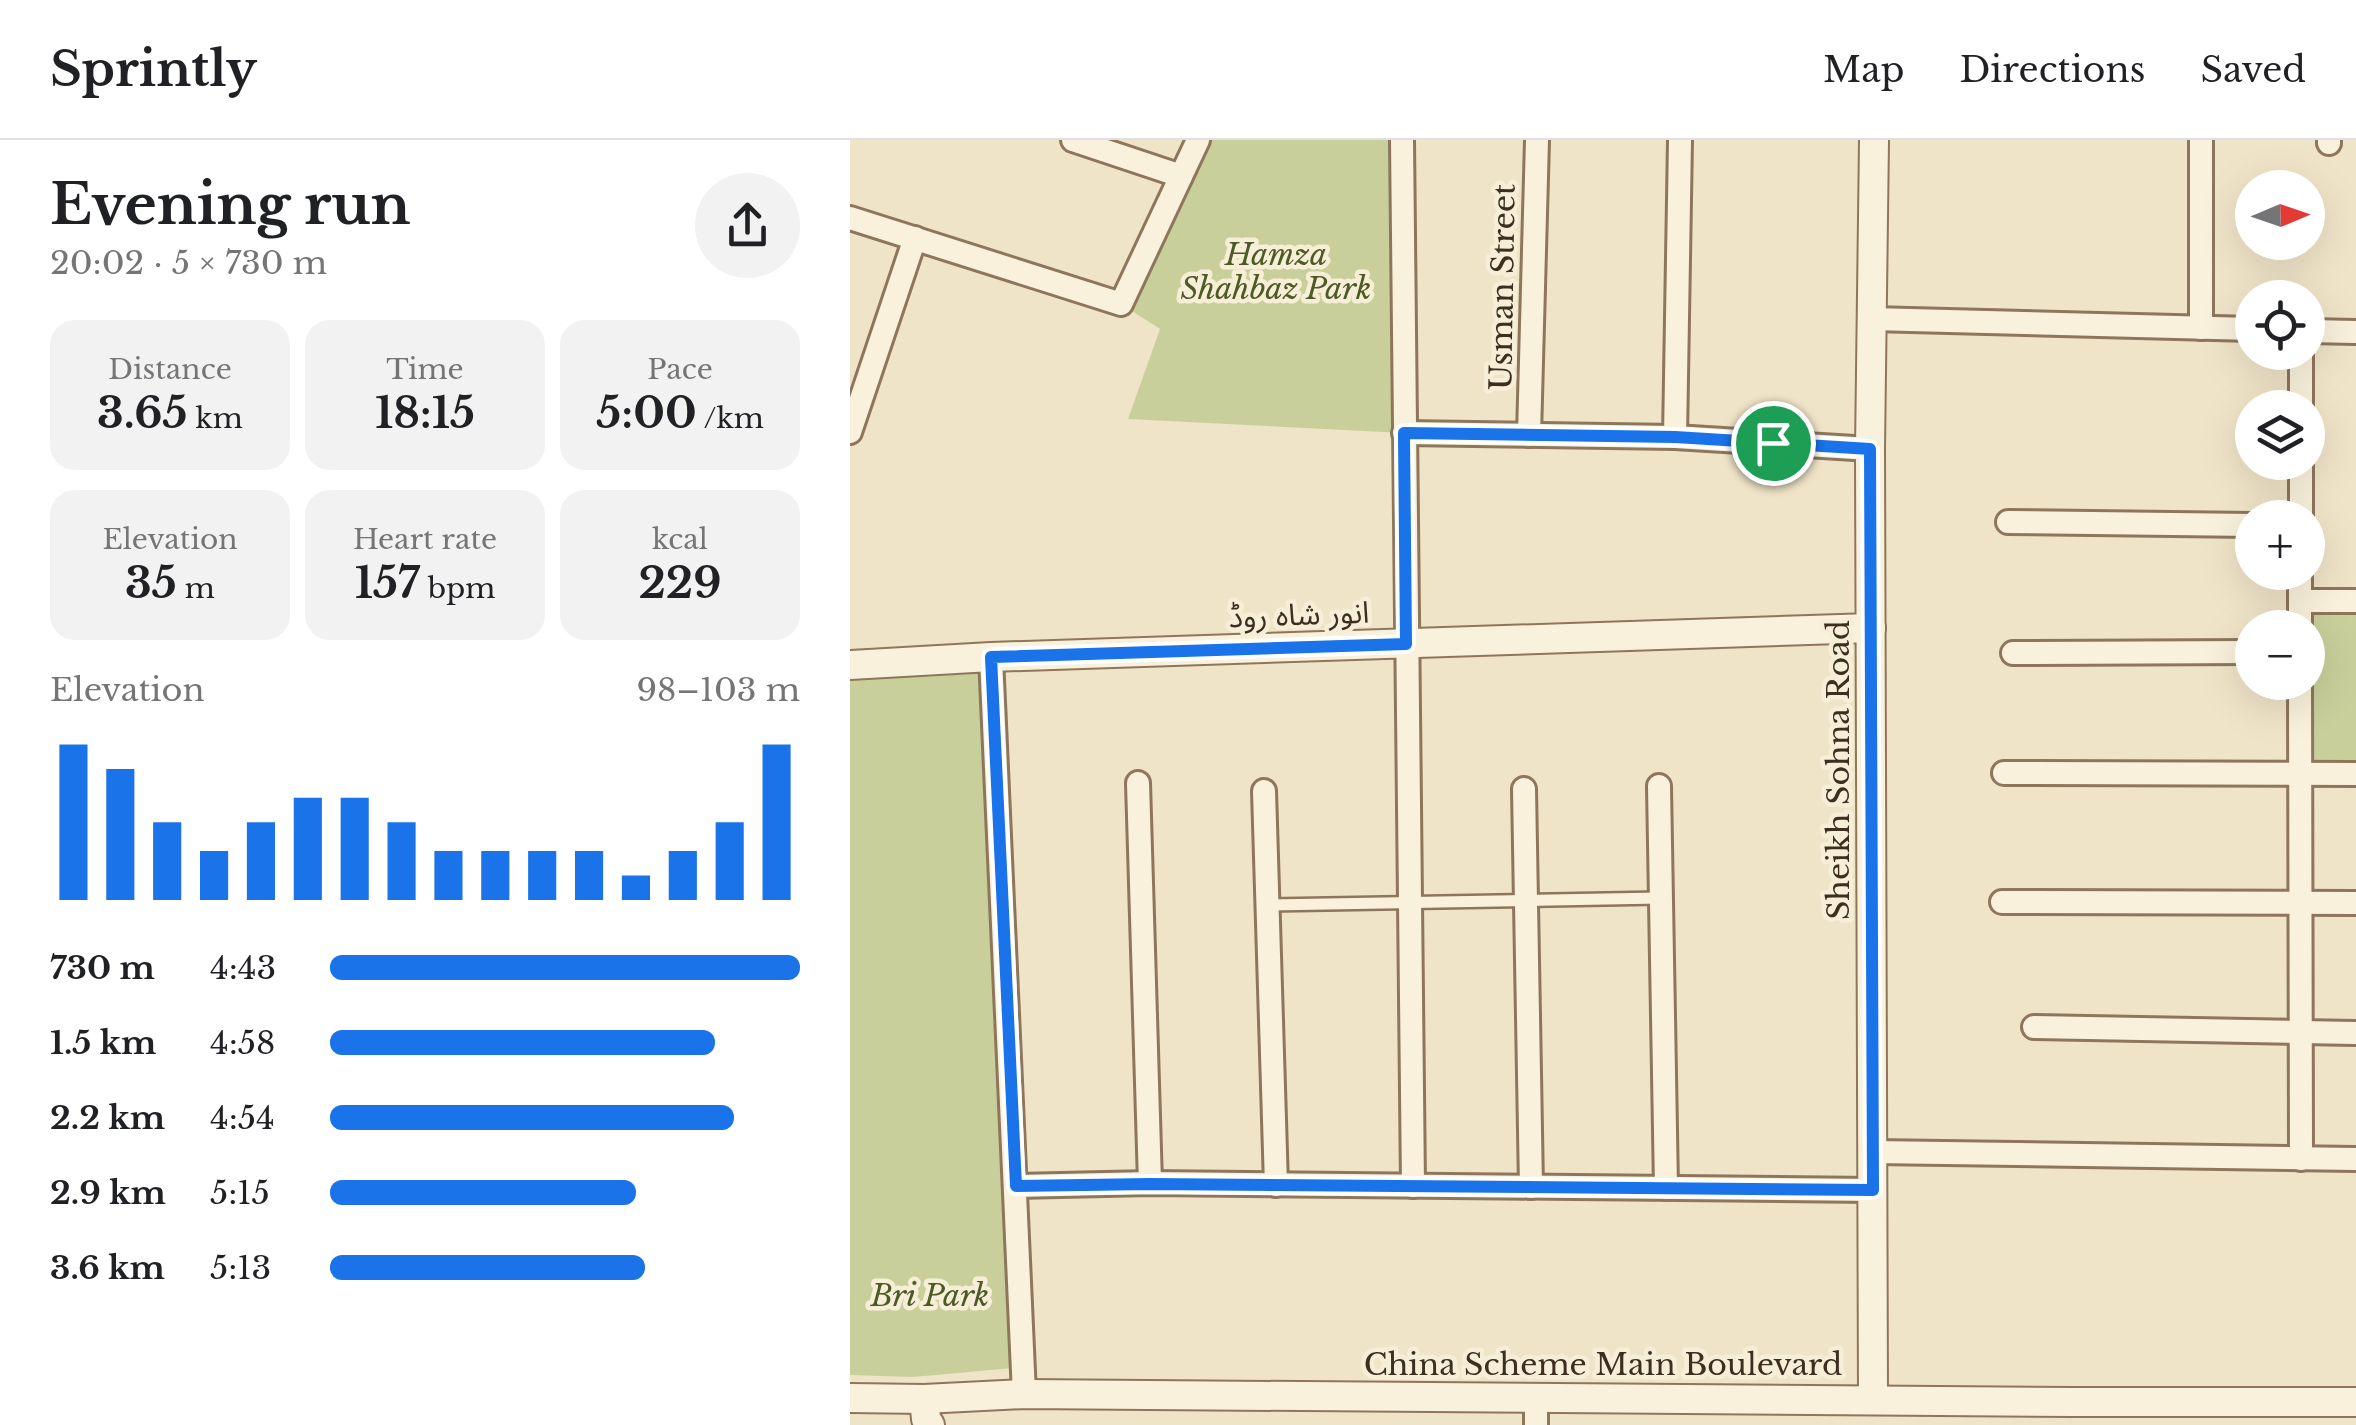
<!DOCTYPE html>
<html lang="en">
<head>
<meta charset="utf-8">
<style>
  body { margin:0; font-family:"Libre Baskerville","Noto Sans Arabic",serif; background:#f2f2f2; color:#202124; height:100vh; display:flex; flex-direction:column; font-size:38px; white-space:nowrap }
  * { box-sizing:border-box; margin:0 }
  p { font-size:32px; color:#757577 }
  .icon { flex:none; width:55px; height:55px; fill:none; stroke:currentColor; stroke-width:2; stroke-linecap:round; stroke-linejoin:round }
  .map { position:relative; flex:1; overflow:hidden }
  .panel { display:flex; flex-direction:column; background:#fff; width:850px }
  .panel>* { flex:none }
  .needle { width:65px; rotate:88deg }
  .controls { position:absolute; left:1385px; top:30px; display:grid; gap:20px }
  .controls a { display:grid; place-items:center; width:90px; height:90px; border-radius:50%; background:#fff; box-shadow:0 10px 40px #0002; font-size:50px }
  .pin { position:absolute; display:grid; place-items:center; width:85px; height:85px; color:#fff; margin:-42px; border:5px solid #fff; border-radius:50%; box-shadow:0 2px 10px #0007 }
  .round { display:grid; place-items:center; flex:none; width:105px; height:105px; border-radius:52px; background:#f2f2f2 }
  .overview { display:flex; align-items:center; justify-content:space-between; height:170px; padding:0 50px }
  h1 { font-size:55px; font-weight:700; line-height:75px }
  .figures { display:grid; grid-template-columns:repeat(3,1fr); gap:15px; height:170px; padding:10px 50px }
  .figures div { display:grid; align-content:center; border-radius:25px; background:#f2f2f2; text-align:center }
  .figures b { font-size:42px; font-weight:700 }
  .figures small { font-size:28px; font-weight:400 }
  .figures p { font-size:28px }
  .chart { height:280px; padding:20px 50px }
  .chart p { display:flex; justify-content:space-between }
  .chart svg { width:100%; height:180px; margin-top:10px; stroke:#1a73e8; stroke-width:6 }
  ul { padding:0 50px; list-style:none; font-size:32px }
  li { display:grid; grid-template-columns:160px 120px 1fr; align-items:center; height:75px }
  li i { height:25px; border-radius:12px; background:#1a73e8 }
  header { display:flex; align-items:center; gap:60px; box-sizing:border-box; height:140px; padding:0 50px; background:#fff; border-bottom:2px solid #e0e0e0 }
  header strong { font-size:48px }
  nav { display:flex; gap:55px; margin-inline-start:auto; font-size:35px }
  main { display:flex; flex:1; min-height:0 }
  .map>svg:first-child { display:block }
</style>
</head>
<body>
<header>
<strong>Sprintly</strong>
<nav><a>Map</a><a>Directions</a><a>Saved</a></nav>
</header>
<main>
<section class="panel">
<div class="overview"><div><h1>Evening run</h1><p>20:02 · 5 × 730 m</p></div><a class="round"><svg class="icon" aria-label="share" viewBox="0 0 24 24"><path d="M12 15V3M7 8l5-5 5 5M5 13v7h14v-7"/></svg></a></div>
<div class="figures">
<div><p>Distance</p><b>3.65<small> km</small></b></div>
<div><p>Time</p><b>18:15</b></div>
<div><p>Pace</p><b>5:00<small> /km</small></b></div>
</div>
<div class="figures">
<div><p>Elevation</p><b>35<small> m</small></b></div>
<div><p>Heart rate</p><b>157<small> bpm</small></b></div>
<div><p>kcal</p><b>229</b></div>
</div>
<div class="chart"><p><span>Elevation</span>98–103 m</p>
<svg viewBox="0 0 160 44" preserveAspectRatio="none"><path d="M5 44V6M15 44V12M25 44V25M35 44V32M45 44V25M55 44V19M65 44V19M75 44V25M85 44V32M95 44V32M105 44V32M115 44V32M125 44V38M135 44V32M145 44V25M155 44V6"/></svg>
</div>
<ul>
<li><b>730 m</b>4:43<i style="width:100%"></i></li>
<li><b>1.5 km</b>4:58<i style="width:82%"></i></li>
<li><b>2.2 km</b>4:54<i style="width:86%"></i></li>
<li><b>2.9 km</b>5:15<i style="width:65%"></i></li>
<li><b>3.6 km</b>5:13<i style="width:67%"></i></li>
</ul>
</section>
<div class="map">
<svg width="1506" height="1285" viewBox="0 0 1506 1285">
  <rect width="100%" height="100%" fill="#f0e4c8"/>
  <g fill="#c9cf9b">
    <path d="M 348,0 L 552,0 L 554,293 L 278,279 L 310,189 L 271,164 Z"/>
    <path d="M 1450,461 L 1506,461 L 1506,634 L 1450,633 C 1455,576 1465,516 1450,461 Z"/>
    <path d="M 128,529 L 163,1228 L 63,1237 L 0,1235 L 0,538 Z"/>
  </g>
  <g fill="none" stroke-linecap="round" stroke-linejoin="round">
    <defs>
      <path id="service" d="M 418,765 L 810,758"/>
      <g id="minor">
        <path d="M 223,0 L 331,36"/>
        <path d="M 552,0 L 563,1046"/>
        <path d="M 1479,0 L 1479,3"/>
        <path d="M 0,78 L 271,164 L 348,0"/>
        <path d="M 1022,179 L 1402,189"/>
        <path d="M 1351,188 L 1351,0"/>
        <path d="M 1458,191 L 1506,192"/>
        <path d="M 1451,268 L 1451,212"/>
        <path d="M 0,292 L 65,98"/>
        <path d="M 554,293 L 825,297 L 1020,309"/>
        <path d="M 679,295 L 687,0"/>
        <path d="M 825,297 L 830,0"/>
        <path d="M 1451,378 L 1451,322"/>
        <path d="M 1158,382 L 1402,385"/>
        <path d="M 1450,432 L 1450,488"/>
        <path d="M 1450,461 L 1506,461"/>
        <path d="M 1163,513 L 1402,512"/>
        <path d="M 141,517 L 174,1254"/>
        <path d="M 1450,542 L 1451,1019"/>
        <path d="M 1154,633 L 1506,634"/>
        <path d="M 288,643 L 300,1043"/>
        <path d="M 809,646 L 816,1048"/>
        <path d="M 674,649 L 681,1047"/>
        <path d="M 414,651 L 426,1045"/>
        <path d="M 1152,762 L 1506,763"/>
        <path d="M 1184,887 L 1506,893"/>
        <path d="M 1023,1012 L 1506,1019"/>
        <path d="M 166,1046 L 300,1043 L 1023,1050"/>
        <path d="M 686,1258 L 686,1285"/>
      </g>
      <g id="tertiary">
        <path d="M 0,525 L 141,517 L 1021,488"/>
        <path d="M 0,1258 L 74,1259 L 174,1254 L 1224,1262 L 1506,1262"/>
        <path d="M 74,1259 L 76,1279 L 80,1285"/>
        <path d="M 1023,1259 L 1020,309 L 1024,0"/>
      </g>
    </defs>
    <use href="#service" stroke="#8d765c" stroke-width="16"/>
    <use href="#minor" stroke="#8d765c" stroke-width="28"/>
    <use href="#tertiary" stroke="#8d765c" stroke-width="32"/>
    <use href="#service" stroke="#faf1dc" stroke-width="11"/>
    <use href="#minor" stroke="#faf1dc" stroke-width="22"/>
    <use href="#tertiary" stroke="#faf1dc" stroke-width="28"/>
  </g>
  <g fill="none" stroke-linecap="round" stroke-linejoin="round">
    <defs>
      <path id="route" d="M 554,293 L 825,297 L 1020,309 L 1023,1050 L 300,1044 L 166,1046 L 141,517 L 556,504 Z"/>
    </defs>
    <use href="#route" stroke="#fff" stroke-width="20"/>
    <use href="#route" stroke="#1a73e8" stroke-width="12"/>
  </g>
  <g text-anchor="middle" stroke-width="9" stroke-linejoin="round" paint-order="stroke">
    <g font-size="30" font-style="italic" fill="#4d5a26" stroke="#f7eed8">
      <text x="426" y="125">Hamza<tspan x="426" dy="34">Shahbaz Park</tspan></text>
      <text x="80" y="1166">Bri Park</text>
    </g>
    <g font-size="30" fill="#3d2e20" stroke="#f7eed8">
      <text transform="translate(653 147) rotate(-89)" y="10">Usman Street</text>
      <text transform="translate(449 475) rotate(-2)" y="10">انور شاہ روڈ</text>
      <text transform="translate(989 630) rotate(-90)" y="10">Sheikh Sohna Road</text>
      <text x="753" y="1235">China Scheme Main Boulevard</text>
    </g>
  </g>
</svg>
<div class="controls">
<a><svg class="needle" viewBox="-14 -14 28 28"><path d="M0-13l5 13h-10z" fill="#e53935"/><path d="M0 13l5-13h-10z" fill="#757577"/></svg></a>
<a><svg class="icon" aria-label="locate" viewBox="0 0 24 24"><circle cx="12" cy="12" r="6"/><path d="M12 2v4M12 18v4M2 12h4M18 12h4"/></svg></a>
<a><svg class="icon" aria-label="layers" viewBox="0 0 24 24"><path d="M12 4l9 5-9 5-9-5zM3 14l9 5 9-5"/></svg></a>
<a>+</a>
<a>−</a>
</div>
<div class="pin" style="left:923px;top:303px;background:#1e9e55"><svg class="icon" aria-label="arrive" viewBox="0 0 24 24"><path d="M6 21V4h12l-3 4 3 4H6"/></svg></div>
</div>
</main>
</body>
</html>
